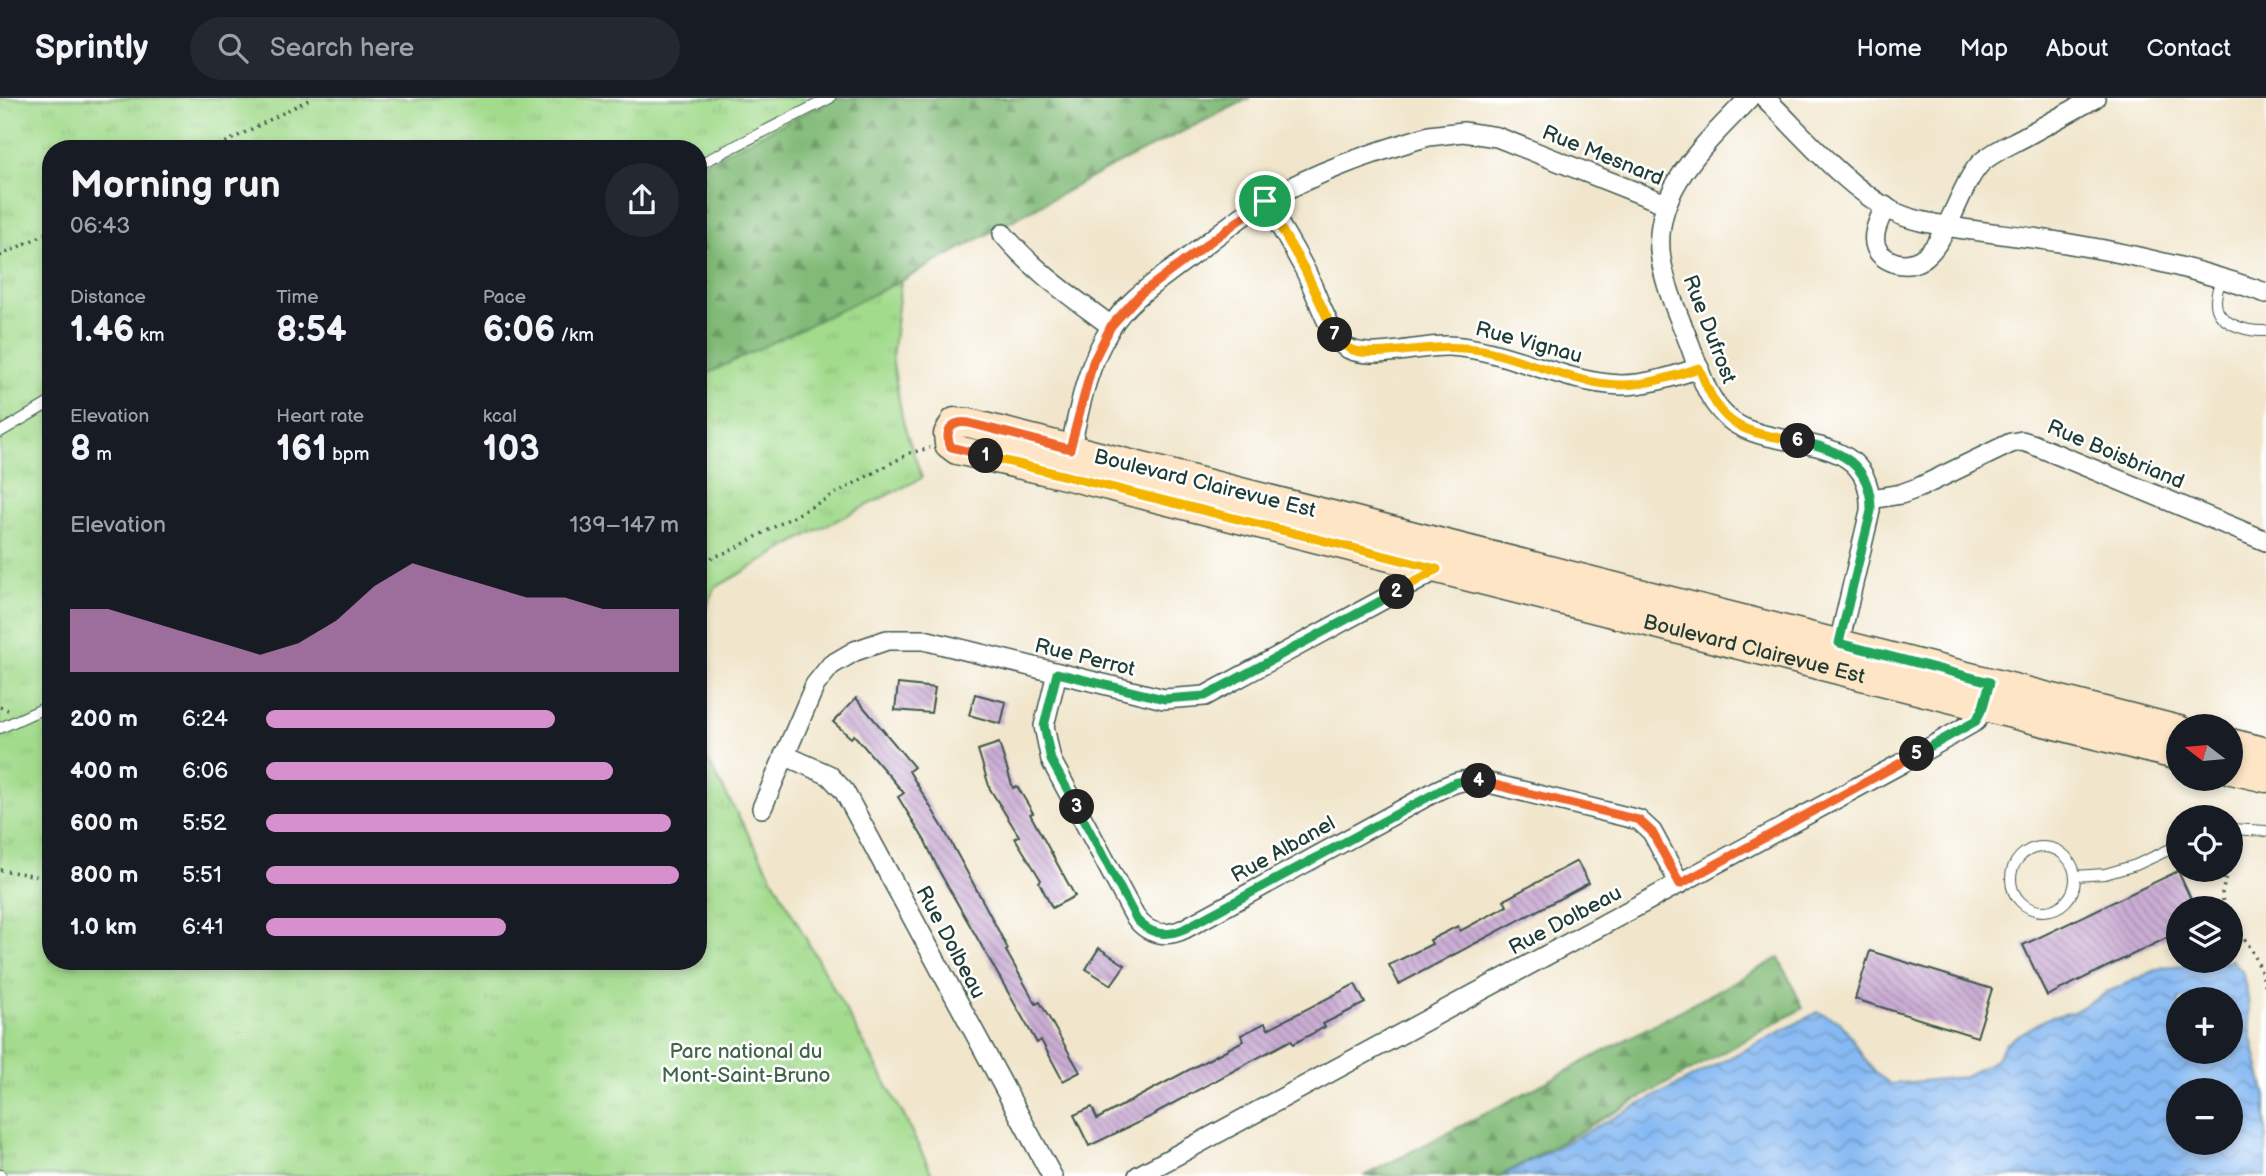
<!DOCTYPE html>
<html lang="en">
<head>
<meta charset="utf-8">
<style>
  body { margin:0; font-family:"Balsamiq Sans",sans-serif; background:#242831; color:#f1f3f6; height:100vh; display:flex; flex-direction:column; font-size:26px; white-space:nowrap }
  * { box-sizing:border-box; margin:0 }
  p { font-size:23px; color:#9ea1a6 }
  .icon { flex:none; width:38px; height:38px; fill:none; stroke:currentColor; stroke-width:2; stroke-linecap:round; stroke-linejoin:round }
  .map { position:relative; flex:1; overflow:hidden }
  .details { position:absolute; left:42px; top:42px; width:665px; height:830px; display:flex; flex-direction:column; background:#171b24; border-radius:28px; box-shadow:0 4px 10px #0003 }
  .details>* { flex:none }
  .needle { width:46px; rotate:286deg }
  .controls { position:absolute; left:2166px; top:616px; display:grid; gap:14px }
  .controls a { display:grid; place-items:center; width:77px; height:77px; border-radius:50%; background:#171b24; box-shadow:0 4px 10px #0003; font-size:35px }
  .pin { position:absolute; display:grid; place-items:center; width:60px; height:60px; color:#fff; margin:-30px; border:4px solid #fff; border-radius:50%; box-shadow:0 2px 7px #0007 }
  .km { position:absolute; width:35px; height:35px; margin:-18px; border-radius:50%; background:#222; color:#fff; font-size:19px; line-height:35px; text-align:center }
  .round { display:grid; place-items:center; flex:none; width:74px; height:74px; border-radius:37px; background:#242831 }
  .summary { display:flex; align-items:center; justify-content:space-between; height:119px; padding:0 28px }
  h1 { font-size:38px; font-weight:700; line-height:52px }
  .metrics { display:grid; grid-template-columns:repeat(3,1fr); gap:10px; height:119px; padding:7px 28px }
  .metrics div { display:grid; align-content:center }
  .metrics b { font-size:35px; font-weight:700 }
  .metrics small { font-size:19px; font-weight:400 }
  .metrics p { font-size:19px }
  .chart { height:196px; padding:14px 28px }
  .chart p { display:flex; justify-content:space-between }
  .chart svg { width:100%; height:126px; margin-top:7px; fill:#d690ce; opacity:.7 }
  ul { padding:0 28px; list-style:none; font-size:23px }
  li { display:grid; grid-template-columns:112px 84px 1fr; align-items:center; height:52px }
  li i { height:18px; border-radius:9px; background:#d690ce }
  header { display:flex; align-items:center; gap:42px; box-sizing:border-box; height:98px; padding:0 35px; background:#171b24; border-bottom:2px solid #363941 }
  header strong { font-size:33px }
  nav { display:flex; gap:38px; margin-inline-start:auto; font-size:24px }
  .search { width:490px; height:63px; background:#242831; display:flex; align-items:center; gap:18px; box-sizing:border-box; padding:0 24px; border-radius:38px; color:#9ea1a6; font-size:26px }
  .map>svg:first-child { display:block }
</style>
</head>
<body>
<header>
<strong>Sprintly</strong>
<div class="search"><svg class="icon" aria-label="search" viewBox="0 0 24 24"><circle cx="10" cy="10" r="6"/><path d="M15 15l6 6"/></svg>Search here</div>
<nav><a>Home</a><a>Map</a><a>About</a><a>Contact</a></nav>
</header>
<div class="map">
<svg width="2266" height="1078" viewBox="0 0 2266 1078">
  <defs>
    <pattern id="forest-firs" width="22" height="20" patternUnits="userSpaceOnUse" patternTransform="scale(1.75)"><rect width="22" height="20" fill="#82bb78"/><path d="M5 1l3.5 6h-7zM16 11l3.5 6h-7z" fill="#6a9963"/></pattern>
    <pattern id="park-tufts" width="24" height="20" patternUnits="userSpaceOnUse" patternTransform="scale(1.75)"><rect width="24" height="20" fill="#a3db8d"/><path d="M3 7l-1-3M5 7V3M7 7l1-3M15 17l-1-3M17 17v-4M19 17l1-3" fill="none" stroke="#8cbd7a"/></pattern>
    <pattern id="water-waves" width="16" height="10" patternUnits="userSpaceOnUse" patternTransform="scale(1.75)"><rect width="16" height="10" fill="#86b9f3"/><path d="M0 5q4-4 8 0t8 0" fill="none" stroke="#6d98c6"/></pattern>
    <pattern id="building-back-hatch" width="6" height="6" patternUnits="userSpaceOnUse" patternTransform="scale(1.75)"><rect width="6" height="6" fill="#cbadd4"/><path d="M-1 5l2 2M0 0l6 6M5-1l2 2" fill="none" stroke="#a48ead"/></pattern>
  </defs>
  <rect width="100%" height="100%" fill="#fff"/>
  <filter id="ink" filterUnits="userSpaceOnUse"><feTurbulence type="fractalNoise" baseFrequency=".0143" numOctaves="2"/><feDisplacementMap in="SourceGraphic" scale="14" xChannelSelector="R" yChannelSelector="G"/><feConvolveMatrix kernelMatrix="1 2 1 2 8 2 1 2 1" color-interpolation-filters="sRGB"/></filter>
  <filter id="wash" filterUnits="userSpaceOnUse"><feTurbulence type="fractalNoise" baseFrequency=".00686" numOctaves="4" result="noise"/><feDisplacementMap in="SourceGraphic" scale="28" xChannelSelector="R" yChannelSelector="G"/><feGaussianBlur stdDeviation="1.57" result="paint"/><feColorMatrix in="noise" values="0 0 0 0 0 0 0 0 0 0 0 0 0 0 0 0 0 1.4 0 .05"/><feComposite in="paint" operator="in"/></filter>
  <g filter="url(#wash)">
    <rect width="100%" height="100%" fill="#f1e6cc"/>
    <g fill="url(#forest-firs)" stroke="#507c56" stroke-width="2">
      <path d="M 0,0 L 1250,0 L 1109,70 L 901,183 L 698,280 L 698,51 L 51,51 Z"/>
      <path d="M 1779,860 L 1803,910 L 1500,1078 L 1364,1078 L 1533,991 Z"/>
    </g>
    <g fill="url(#park-tufts)" stroke="#618c60" stroke-width="2">
      <path d="M 0,0 L 836,0 L 698,68 L 698,51 L 51,51 L 51,863 L 698,863 L 698,645 L 904,1018 L 933,1078 L 0,1078 Z"/>
      <path d="M 901,183 L 892,260 L 903,324 L 922,380 L 811,435 L 715,490 L 698,529 L 698,280 Z"/>
    </g>
    <path fill="url(#water-waves)" stroke="#527b94" stroke-width="2" fill-rule="evenodd" d="M 2231,861 L 2242,873 L 2248,900 L 2251,936 L 2266,999 L 2266,1078 L 1501,1078 L 1818,914 L 1839,923 L 1851,938 L 1863,959 L 1875,975 L 1891,986 L 1963,979 L 1996,962 L 2005,946 L 2020,936 L 2048,920 L 2073,914 L 2110,893 L 2163,869 L 2183,867 L 2199,863 L 2231,863 ZM 2179,901 L 2231,901 L 2231,954 L 2179,954 ZM 2179,992 L 2231,992 L 2231,1045 L 2179,1045 Z"/>
    <g id="blocks">
      <g fill="url(#building-back-hatch)">
        <path d="M 898,586 L 935,590 L 931,615 L 895,612 Z"/>
        <path d="M 975,596 L 1006,604 L 1001,626 L 969,617 Z"/>
        <path d="M 856,600 L 914,669 L 909,673 L 942,728 L 986,809 L 1008,851 L 1006,853 L 1036,906 L 1040,904 L 1080,974 L 1063,983 L 1041,942 L 1037,945 L 939,773 L 925,743 L 898,699 L 904,695 L 854,637 L 851,640 L 833,624 Z"/>
        <path d="M 999,645 L 1013,690 L 1017,688 L 1033,715 L 1030,716 L 1075,798 L 1052,810 L 1039,784 L 1041,782 L 1015,740 L 1019,738 L 990,691 L 978,652 Z"/>
        <path d="M 1577,763 L 1589,785 L 1399,886 L 1389,867 L 1432,846 L 1430,842 L 1458,828 L 1460,833 L 1507,808 L 1504,802 Z"/>
        <path d="M 2178,773 L 2195,810 L 2179,810 L 2179,834 L 2047,898 L 2023,847 Z"/>
        <path d="M 1099,850 L 1125,867 L 1111,887 L 1086,871 Z"/>
        <path d="M 1870,853 L 1992,891 L 1977,939 L 1855,901 Z"/>
        <path d="M 1355,886 L 1365,905 L 1323,926 L 1325,929 L 1293,946 L 1291,942 L 1155,1015 L 1156,1016 L 1089,1048 L 1074,1017 L 1092,1009 L 1097,1021 L 1243,943 L 1241,937 L 1265,925 L 1268,931 Z"/>
      </g>
    </g>
  </g>
  <g filter="url(#ink)">
    <use href="#blocks" fill-opacity="0" stroke="#3e564b" stroke-width="2"/>
    <g fill="none" stroke-linecap="round" stroke-linejoin="round">
      <defs>
        <g id="lane">
          <path d="M 698,67 L 830,0"/>
          <path d="M 2221,180 C 2219,188 2216,195 2216,203 C 2215,226 2248,234 2266,233"/>
          <path d="M 0,334 L 51,304"/>
          <path d="M 0,630 L 51,607"/>
          <path d="M 2231,731 L 2266,733"/>
          <circle cx="2043" cy="781" r="32"/>
          <path d="M 2075,778 L 2105,776 L 2136,767 L 2179,747"/>
          <path d="M 0,1077 L 1,1078"/>
        </g>
        <g id="street">
          <path d="M 1749,0 C 1707,45 1650,92 1661,161 C 1666,191 1679,219 1690,247 C 1700,274 1708,307 1733,324 C 1779,356 1874,329 1870,413 L 1836,558"/>
          <path d="M 1765,0 C 1803,37 1845,88 1892,113 C 1914,124 1940,127 1964,131 C 1998,136 2031,139 2065,145 C 2133,156 2201,172 2266,195"/>
          <path d="M 1265,103 C 1279,126 1293,149 1305,172 C 1315,191 1329,237 1344,248 C 1366,265 1422,246 1449,248 C 1508,251 1561,285 1621,287 C 1647,287 1675,278 1699,270"/>
          <path d="M 1885,108 C 1880,121 1871,136 1876,149 C 1879,158 1887,162 1896,165 C 1945,177 1954,88 1983,63 C 1995,53 2011,46 2024,39 C 2048,26 2071,13 2095,0"/>
          <path d="M 1003,136 C 1036,175 1071,198 1111,228"/>
          <path d="M 1068,362 C 1078,318 1085,270 1110,231 C 1126,203 1155,185 1180,166 C 1208,145 1235,121 1266,103 C 1314,74 1375,54 1429,38 L 1463,34 L 1497,39 L 1666,106"/>
          <path d="M 1871,401 L 1901,396 L 1920,389 L 2011,345 L 2022,343 L 2032,346 L 2266,443"/>
          <path d="M 1057,575 L 1044,628 L 1051,662 L 1134,817 C 1146,836 1165,840 1184,831 L 1438,692 C 1453,685 1464,680 1481,683 L 1639,722 L 1652,734 L 1680,786"/>
          <path d="M 784,657 L 829,677 L 844,693 L 1052,1078"/>
          <path d="M 762,710 L 815,587 L 831,567 L 855,553 L 887,542 L 924,542 L 1164,601 L 1205,598 L 1419,482 L 1437,471 L 1439,464"/>
          <path d="M 1138,1078 L 1915,658 L 1976,623 L 1986,600"/>
        </g>
        <g id="secondary">
          <path id="s1" d="M 2179,632 L 969,325 L 955,324 L 948,336 L 949,346 L 957,352 L 1065,377 L 2179,658"/>
          <path d="M 2231,645 L 2266,654"/>
          <path d="M 2231,672 L 2266,680"/>
        </g>
      </defs>
      <use href="#lane" stroke="#3e564b" stroke-width="12"/>
      <use href="#street" stroke="#3e564b" stroke-width="22"/>
      <use href="#secondary" stroke="#3e564b" stroke-width="31"/>
      <g stroke="#3e564b" stroke-width="3.5" stroke-dasharray="2 5" stroke-linecap="butt">
        <path d="M 213,51 L 312,0"/>
        <path d="M 0,158 L 51,133"/>
        <path d="M 698,465 L 732,452 L 910,355 L 930,350"/>
        <path d="M 0,609 L 8,612"/>
        <path d="M 0,772 L 51,780"/>
        <path d="M 2224,810 L 2222,796 L 2227,773"/>
        <path d="M 2231,825 C 2252,848 2257,860 2266,889"/>
      </g>
      <use href="#lane" stroke="#fff" stroke-width="10"/>
      <use href="#street" stroke="#fff" stroke-width="19"/>
      <use href="#secondary" stroke="#fde5c5" stroke-width="28"/>
    </g>
  </g>
  <g fill="none" stroke-linecap="round" stroke-linejoin="round" filter="url(#ink)">
    <defs>
      <path id="split-1" d="M 986,358 L 951,349 C 943,333 952,322 969,325 L 1070,351 L 1093,264 L 1111,228 L 1140,196 L 1265,103"/>
      <path id="split-2" d="M 986,358 L 1437,471 L 1397,494"/>
      <path id="split-3" d="M 1077,709 L 1051,662 L 1044,628 L 1057,575 L 1164,601 L 1205,598 L 1397,494"/>
      <path id="split-4" d="M 1077,709 L 1137,822 C 1151,837 1166,839 1184,831 L 1454,685 L 1467,682 L 1479,683"/>
      <path id="split-5" d="M 1479,683 L 1639,722 L 1652,734 L 1680,786 L 1917,656"/>
      <path id="split-6" d="M 1798,343 C 1839,351 1872,366 1871,413 L 1839,545 L 1990,584 L 1983,609 L 1976,623 L 1917,656"/>
      <path id="split-7" d="M 1335,237 C 1347,257 1366,255 1387,254 C 1419,252 1449,246 1482,252 C 1529,262 1573,286 1621,287 C 1647,287 1675,278 1699,270 C 1722,330 1738,333 1798,343"/>
      <path id="split-8" d="M 1265,103 L 1305,172 L 1335,237"/>
    </defs>
    <use href="#split-1" stroke="#fff" stroke-width="14"/>
    <use href="#split-2" stroke="#fff" stroke-width="14"/>
    <use href="#split-3" stroke="#fff" stroke-width="14"/>
    <use href="#split-4" stroke="#fff" stroke-width="14"/>
    <use href="#split-5" stroke="#fff" stroke-width="14"/>
    <use href="#split-6" stroke="#fff" stroke-width="14"/>
    <use href="#split-7" stroke="#fff" stroke-width="14"/>
    <use href="#split-8" stroke="#fff" stroke-width="14"/>
    <use href="#split-1" stroke="#f0652b" stroke-width="9"/>
    <use href="#split-2" stroke="#f5b400" stroke-width="9"/>
    <use href="#split-3" stroke="#22a559" stroke-width="9"/>
    <use href="#split-4" stroke="#22a559" stroke-width="9"/>
    <use href="#split-5" stroke="#f0652b" stroke-width="9"/>
    <use href="#split-6" stroke="#22a559" stroke-width="9"/>
    <use href="#split-7" stroke="#f5b400" stroke-width="9"/>
    <use href="#split-8" stroke="#f5b400" stroke-width="9"/>
  </g>
  <g text-anchor="middle" stroke-width="5" stroke-linejoin="round" paint-order="stroke">
    <g font-size="21" fill="#1f3d34" stroke="#fff">
      <text transform="translate(1603 57) rotate(22)" y="7">Rue Mesnard</text>
      <text transform="translate(1710 231) rotate(69)" y="7">Rue Dufrost</text>
      <text transform="translate(1529 244) rotate(15)" y="7">Rue Vignau</text>
      <text transform="translate(2116 356) rotate(23)" y="7">Rue Boisbriand</text>
      <text transform="translate(1205 385) rotate(14)" y="7">Boulevard Clairevue Est</text>
      <text dy="7" stroke="none"><textPath href="#s1" startOffset="2118">Boulevard Clairevue Est</textPath></text>
      <text transform="translate(1085 559) rotate(14)" y="7">Rue Perrot</text>
      <text transform="translate(1283 751) rotate(-29)" y="7">Rue Albanel</text>
      <text transform="translate(1565 822) rotate(-28)" y="7">Rue Dolbeau</text>
      <text transform="translate(951 844) rotate(62)" y="7">Rue Dolbeau</text>
    </g>
    <g font-size="21" fill="#40644a" stroke="#fff">
      <text x="746" y="960">Parc national du<tspan x="746" dy="24">Mont-Saint-Bruno</tspan></text>
    </g>
  </g>
</svg>
<div class="controls">
<a><svg class="needle" viewBox="-14 -14 28 28"><path d="M0-13l5 13h-10z" fill="#e53935"/><path d="M0 13l5-13h-10z" fill="#9ea1a6"/></svg></a>
<a><svg class="icon" aria-label="locate" viewBox="0 0 24 24"><circle cx="12" cy="12" r="6"/><path d="M12 2v4M12 18v4M2 12h4M18 12h4"/></svg></a>
<a><svg class="icon" aria-label="layers" viewBox="0 0 24 24"><path d="M12 4l9 5-9 5-9-5zM3 14l9 5 9-5"/></svg></a>
<a>+</a>
<a>−</a>
</div>
<div class="pin" style="left:1265px;top:103px;background:#1e9e55"><svg class="icon" aria-label="arrive" viewBox="0 0 24 24"><path d="M6 21V4h12l-3 4 3 4H6"/></svg></div>
<b class="km" style="left:986px;top:358px">1</b>
<b class="km" style="left:1397px;top:494px">2</b>
<b class="km" style="left:1077px;top:709px">3</b>
<b class="km" style="left:1479px;top:683px">4</b>
<b class="km" style="left:1917px;top:656px">5</b>
<b class="km" style="left:1798px;top:343px">6</b>
<b class="km" style="left:1335px;top:237px">7</b>
<section class="details">
<div class="summary"><div><h1>Morning run</h1><p>06:43</p></div><a class="round"><svg class="icon" aria-label="share" viewBox="0 0 24 24"><path d="M12 15V3M7 8l5-5 5 5M5 13v7h14v-7"/></svg></a></div>
<div class="metrics">
<div><p>Distance</p><b>1.46<small> km</small></b></div>
<div><p>Time</p><b>8:54</b></div>
<div><p>Pace</p><b>6:06<small> /km</small></b></div>
</div>
<div class="metrics">
<div><p>Elevation</p><b>8<small> m</small></b></div>
<div><p>Heart rate</p><b>161<small> bpm</small></b></div>
<div><p>kcal</p><b>103</b></div>
</div>
<div class="chart"><p><span>Elevation</span>139–147 m</p>
<svg viewBox="0 0 160 44" preserveAspectRatio="none"><path d="M0 44V22L10 22L20 26L30 30L40 34L50 38L60 34L70 26L80 14L90 6L100 10L110 14L120 18L130 18L140 22L150 22L160 22V44z"/></svg>
</div>
<ul>
<li><b>200 m</b>6:24<i style="width:70%"></i></li>
<li><b>400 m</b>6:06<i style="width:84%"></i></li>
<li><b>600 m</b>5:52<i style="width:98%"></i></li>
<li><b>800 m</b>5:51<i style="width:100%"></i></li>
<li><b>1.0 km</b>6:41<i style="width:58%"></i></li>
</ul>
</section>
</div>
</body>
</html>
